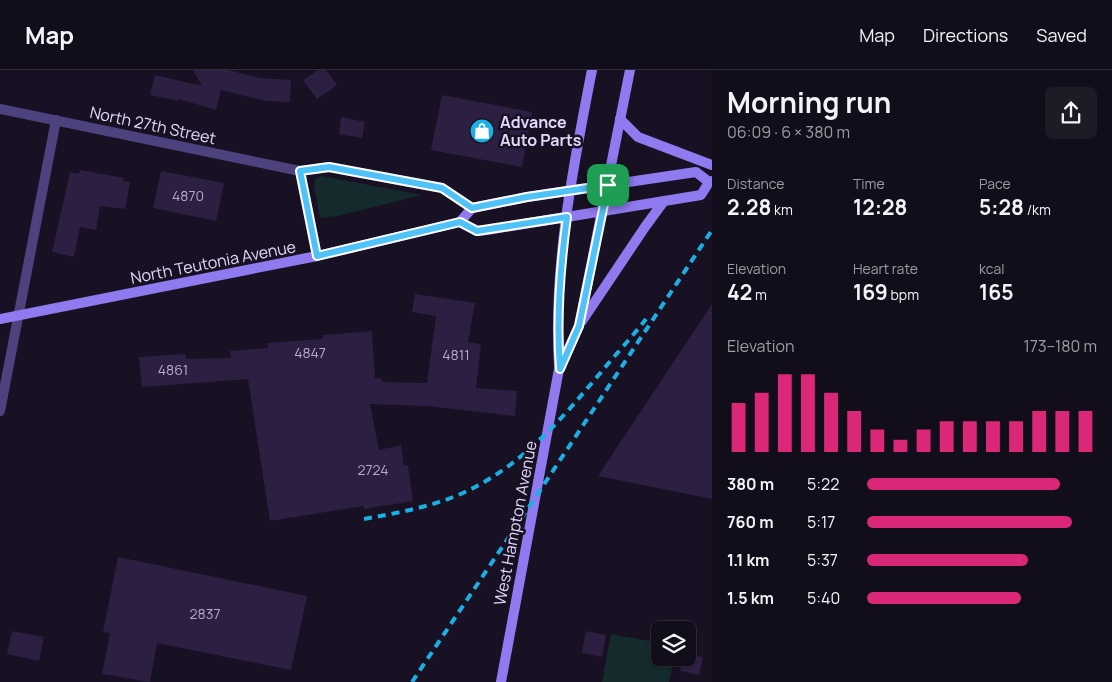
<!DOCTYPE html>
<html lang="en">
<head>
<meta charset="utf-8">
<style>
  body { margin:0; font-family:Manrope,sans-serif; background:#1e1b27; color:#f1f3f6; height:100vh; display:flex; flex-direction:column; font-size:19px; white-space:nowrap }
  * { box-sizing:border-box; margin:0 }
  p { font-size:16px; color:#9c9ca2 }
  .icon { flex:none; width:28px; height:28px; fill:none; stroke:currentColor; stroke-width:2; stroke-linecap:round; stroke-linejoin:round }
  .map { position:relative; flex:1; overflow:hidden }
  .panel { display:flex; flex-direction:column; background:#110d1a; width:400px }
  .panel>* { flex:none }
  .buttons { position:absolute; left:651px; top:551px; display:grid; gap:10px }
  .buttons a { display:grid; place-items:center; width:45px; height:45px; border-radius:8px; background:#110d1a; box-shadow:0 1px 4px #0004,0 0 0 1px #302d39; font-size:25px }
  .pin { position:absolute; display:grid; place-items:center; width:42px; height:42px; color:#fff; margin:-21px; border-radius:10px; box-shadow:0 2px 8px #0006 }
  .round { display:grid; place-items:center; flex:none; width:52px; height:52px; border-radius:8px; background:#1e1b27 }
  .summary { display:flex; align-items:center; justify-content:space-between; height:85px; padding:0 15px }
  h1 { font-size:28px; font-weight:700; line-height:38px }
  .metrics { display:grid; grid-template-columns:repeat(3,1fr); gap:8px; height:85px; padding:5px 15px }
  .metrics div { display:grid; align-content:center }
  .metrics b { font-size:21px; font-weight:700 }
  .metrics small { font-size:14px; font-weight:400 }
  .metrics p { font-size:14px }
  .chart { height:140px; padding:10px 15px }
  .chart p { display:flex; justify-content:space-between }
  .chart svg { width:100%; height:90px; margin-top:5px; stroke:#db2777; stroke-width:6 }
  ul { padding:0 15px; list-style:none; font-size:16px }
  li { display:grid; grid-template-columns:80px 60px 1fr; align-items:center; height:38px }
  li i { height:12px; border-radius:6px; background:#db2777 }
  header { display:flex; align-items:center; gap:30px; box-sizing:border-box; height:70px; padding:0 25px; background:#110d1a; border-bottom:1px solid #302d39 }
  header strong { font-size:24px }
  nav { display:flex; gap:28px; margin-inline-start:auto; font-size:18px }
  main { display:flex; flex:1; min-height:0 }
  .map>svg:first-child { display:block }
</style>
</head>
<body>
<header>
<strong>Map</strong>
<nav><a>Map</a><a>Directions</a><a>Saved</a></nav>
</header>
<main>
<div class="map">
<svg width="712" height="612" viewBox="0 0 712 612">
  <rect width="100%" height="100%" fill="#171123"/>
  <g fill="#152a2c">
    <path d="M 321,106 L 422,125 L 337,146 L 320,148 L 314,116 L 315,110 Z"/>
    <path d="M 611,564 L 660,573 L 660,588 L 674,588 L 669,612 L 602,612 Z"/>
  </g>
  <g fill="#2c1f42">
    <path d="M 193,0 L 228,0 L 260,8 L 291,10 L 290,32 L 266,31 L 221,20 L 216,40 L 179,29 L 179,31 L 150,25 L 155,5 L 202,16 Z"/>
    <path d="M 318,0 L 326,0 L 337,15 L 317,29 L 303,10 Z"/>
    <path d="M 442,25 L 532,42 L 522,97 L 431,80 Z"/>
    <path d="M 341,47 L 365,52 L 362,68 L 339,64 Z"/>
    <path d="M 80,100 L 124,108 L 123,111 L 130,112 L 125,139 L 100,136 L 96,160 L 80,157 L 74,187 L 52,182 L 70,102 L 79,104 Z"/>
    <path d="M 161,101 L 224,113 L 216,151 L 153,138 Z"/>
    <path d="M 415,224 L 475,233 L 468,272 L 481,274 L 476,318 L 517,321 L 515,346 L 427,336 L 370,334 L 379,380 L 401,375 L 404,396 L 408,395 L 413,431 L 364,439 L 363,436 L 270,451 L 248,309 L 142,317 L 139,287 L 185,284 L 186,289 L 231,288 L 230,281 L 268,278 L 267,273 L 323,269 L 323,265 L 372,261 L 375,308 L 382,309 L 382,312 L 427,313 L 436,246 L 412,242 Z"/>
    <path d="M 712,234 L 712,429 L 598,406 Z"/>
    <path d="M 118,487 L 307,526 L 291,600 L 157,573 L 150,612 L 102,604 L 110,563 L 103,562 Z"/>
    <path d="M 12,561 L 44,567 L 39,591 L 7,584 Z"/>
    <path d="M 586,561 L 606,565 L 602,587 L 582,583 Z"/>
    <path d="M 688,584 L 703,587 L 699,605 L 680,601 L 682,588 L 688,588 Z"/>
  </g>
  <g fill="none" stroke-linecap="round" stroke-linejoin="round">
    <g stroke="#4d427d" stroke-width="10">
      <path d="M 0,39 L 300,101 L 329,97 L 442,118 L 472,138"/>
      <path d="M 300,101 L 317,186"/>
      <path d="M 0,341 L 56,50"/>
    </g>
    <g stroke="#8f7aef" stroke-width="10">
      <path d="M 620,49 L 638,67 L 712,95"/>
      <path d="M 460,152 L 477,161 L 487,160 L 701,125 L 709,112 L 712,111"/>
      <path d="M 0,249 L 317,186 L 460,152 L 472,138 L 527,127 L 696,102 L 709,112"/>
      <path d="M 582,251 L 645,157 L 664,131"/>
      <path d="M 559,296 C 553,197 573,97 592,0"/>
      <path d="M 501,612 L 559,299 L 579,256 L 630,0"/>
    </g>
    <g stroke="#1bb0e3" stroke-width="4" stroke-dasharray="8 6" stroke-linecap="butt">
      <path d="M 364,449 C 403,442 442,435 477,416 C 529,388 564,346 602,301 C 616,284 632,267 646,249"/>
      <path d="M 412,612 L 535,428 L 712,160"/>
    </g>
  </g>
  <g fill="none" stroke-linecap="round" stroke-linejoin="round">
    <defs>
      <path id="route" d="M 329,97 L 442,118 L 472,138 L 527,127 L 608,115 L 579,256 L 560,299 C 556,248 560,198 567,147 L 477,161 L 460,152 L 317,186 L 300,101 Z"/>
    </defs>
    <use href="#route" stroke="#fff" stroke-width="10"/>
    <use href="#route" stroke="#4fc3f7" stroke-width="6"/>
  </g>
  <defs>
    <symbol id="shop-disc" viewBox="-11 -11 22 22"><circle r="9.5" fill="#1bb0e3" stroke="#171123"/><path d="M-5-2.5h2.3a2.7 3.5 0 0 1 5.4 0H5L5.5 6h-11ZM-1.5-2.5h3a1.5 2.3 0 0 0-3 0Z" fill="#fff"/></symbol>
  </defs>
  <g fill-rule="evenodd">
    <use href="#shop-disc" x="468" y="47" width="28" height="28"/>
  </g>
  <g text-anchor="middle" stroke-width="5" stroke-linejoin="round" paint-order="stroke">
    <g font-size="14" fill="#b4aacc">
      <text x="188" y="131">4870</text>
      <text x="310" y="288">4847</text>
      <text x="456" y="290">4811</text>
      <text x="173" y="305">4861</text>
      <text x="373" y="405">2724</text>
      <text x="205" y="549">2837</text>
    </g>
    <g font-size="16" font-weight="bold" fill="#e1d8fa" stroke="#171123" text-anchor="start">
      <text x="500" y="58">Advance<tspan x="500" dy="18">Auto Parts</tspan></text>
    </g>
    <g font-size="16" fill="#e1d8fa" stroke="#171123">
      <text transform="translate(153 55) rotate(12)" y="6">North 27th Street</text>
      <text transform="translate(213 192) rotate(-11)" y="6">North Teutonia Avenue</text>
      <text transform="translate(515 453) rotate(-79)" y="6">West Hampton Avenue</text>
    </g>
  </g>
</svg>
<div class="buttons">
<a><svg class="icon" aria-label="layers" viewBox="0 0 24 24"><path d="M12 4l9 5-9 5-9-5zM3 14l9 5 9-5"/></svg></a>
</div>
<div class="pin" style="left:608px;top:115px;background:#1e9e55"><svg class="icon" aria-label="arrive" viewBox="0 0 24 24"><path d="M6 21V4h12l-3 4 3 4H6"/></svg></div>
</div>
<section class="panel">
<div class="summary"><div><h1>Morning run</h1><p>06:09 · 6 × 380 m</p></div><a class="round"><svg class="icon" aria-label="share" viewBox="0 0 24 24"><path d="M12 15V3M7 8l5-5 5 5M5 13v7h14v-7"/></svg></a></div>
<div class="metrics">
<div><p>Distance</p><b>2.28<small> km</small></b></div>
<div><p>Time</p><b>12:28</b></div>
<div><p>Pace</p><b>5:28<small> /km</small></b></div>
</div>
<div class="metrics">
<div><p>Elevation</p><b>42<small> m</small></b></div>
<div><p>Heart rate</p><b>169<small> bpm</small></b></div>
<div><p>kcal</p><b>165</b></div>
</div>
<div class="chart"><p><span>Elevation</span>173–180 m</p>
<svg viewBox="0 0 160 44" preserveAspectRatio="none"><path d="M5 44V20M15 44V15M25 44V6M35 44V6M45 44V15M55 44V24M65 44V33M75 44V38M85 44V33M95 44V29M105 44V29M115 44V29M125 44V29M135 44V24M145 44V24M155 44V24"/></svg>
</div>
<ul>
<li><b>380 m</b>5:22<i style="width:84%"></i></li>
<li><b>760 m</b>5:17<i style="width:89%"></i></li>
<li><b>1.1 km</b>5:37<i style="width:70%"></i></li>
<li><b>1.5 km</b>5:40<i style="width:67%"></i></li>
</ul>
</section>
</main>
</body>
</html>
